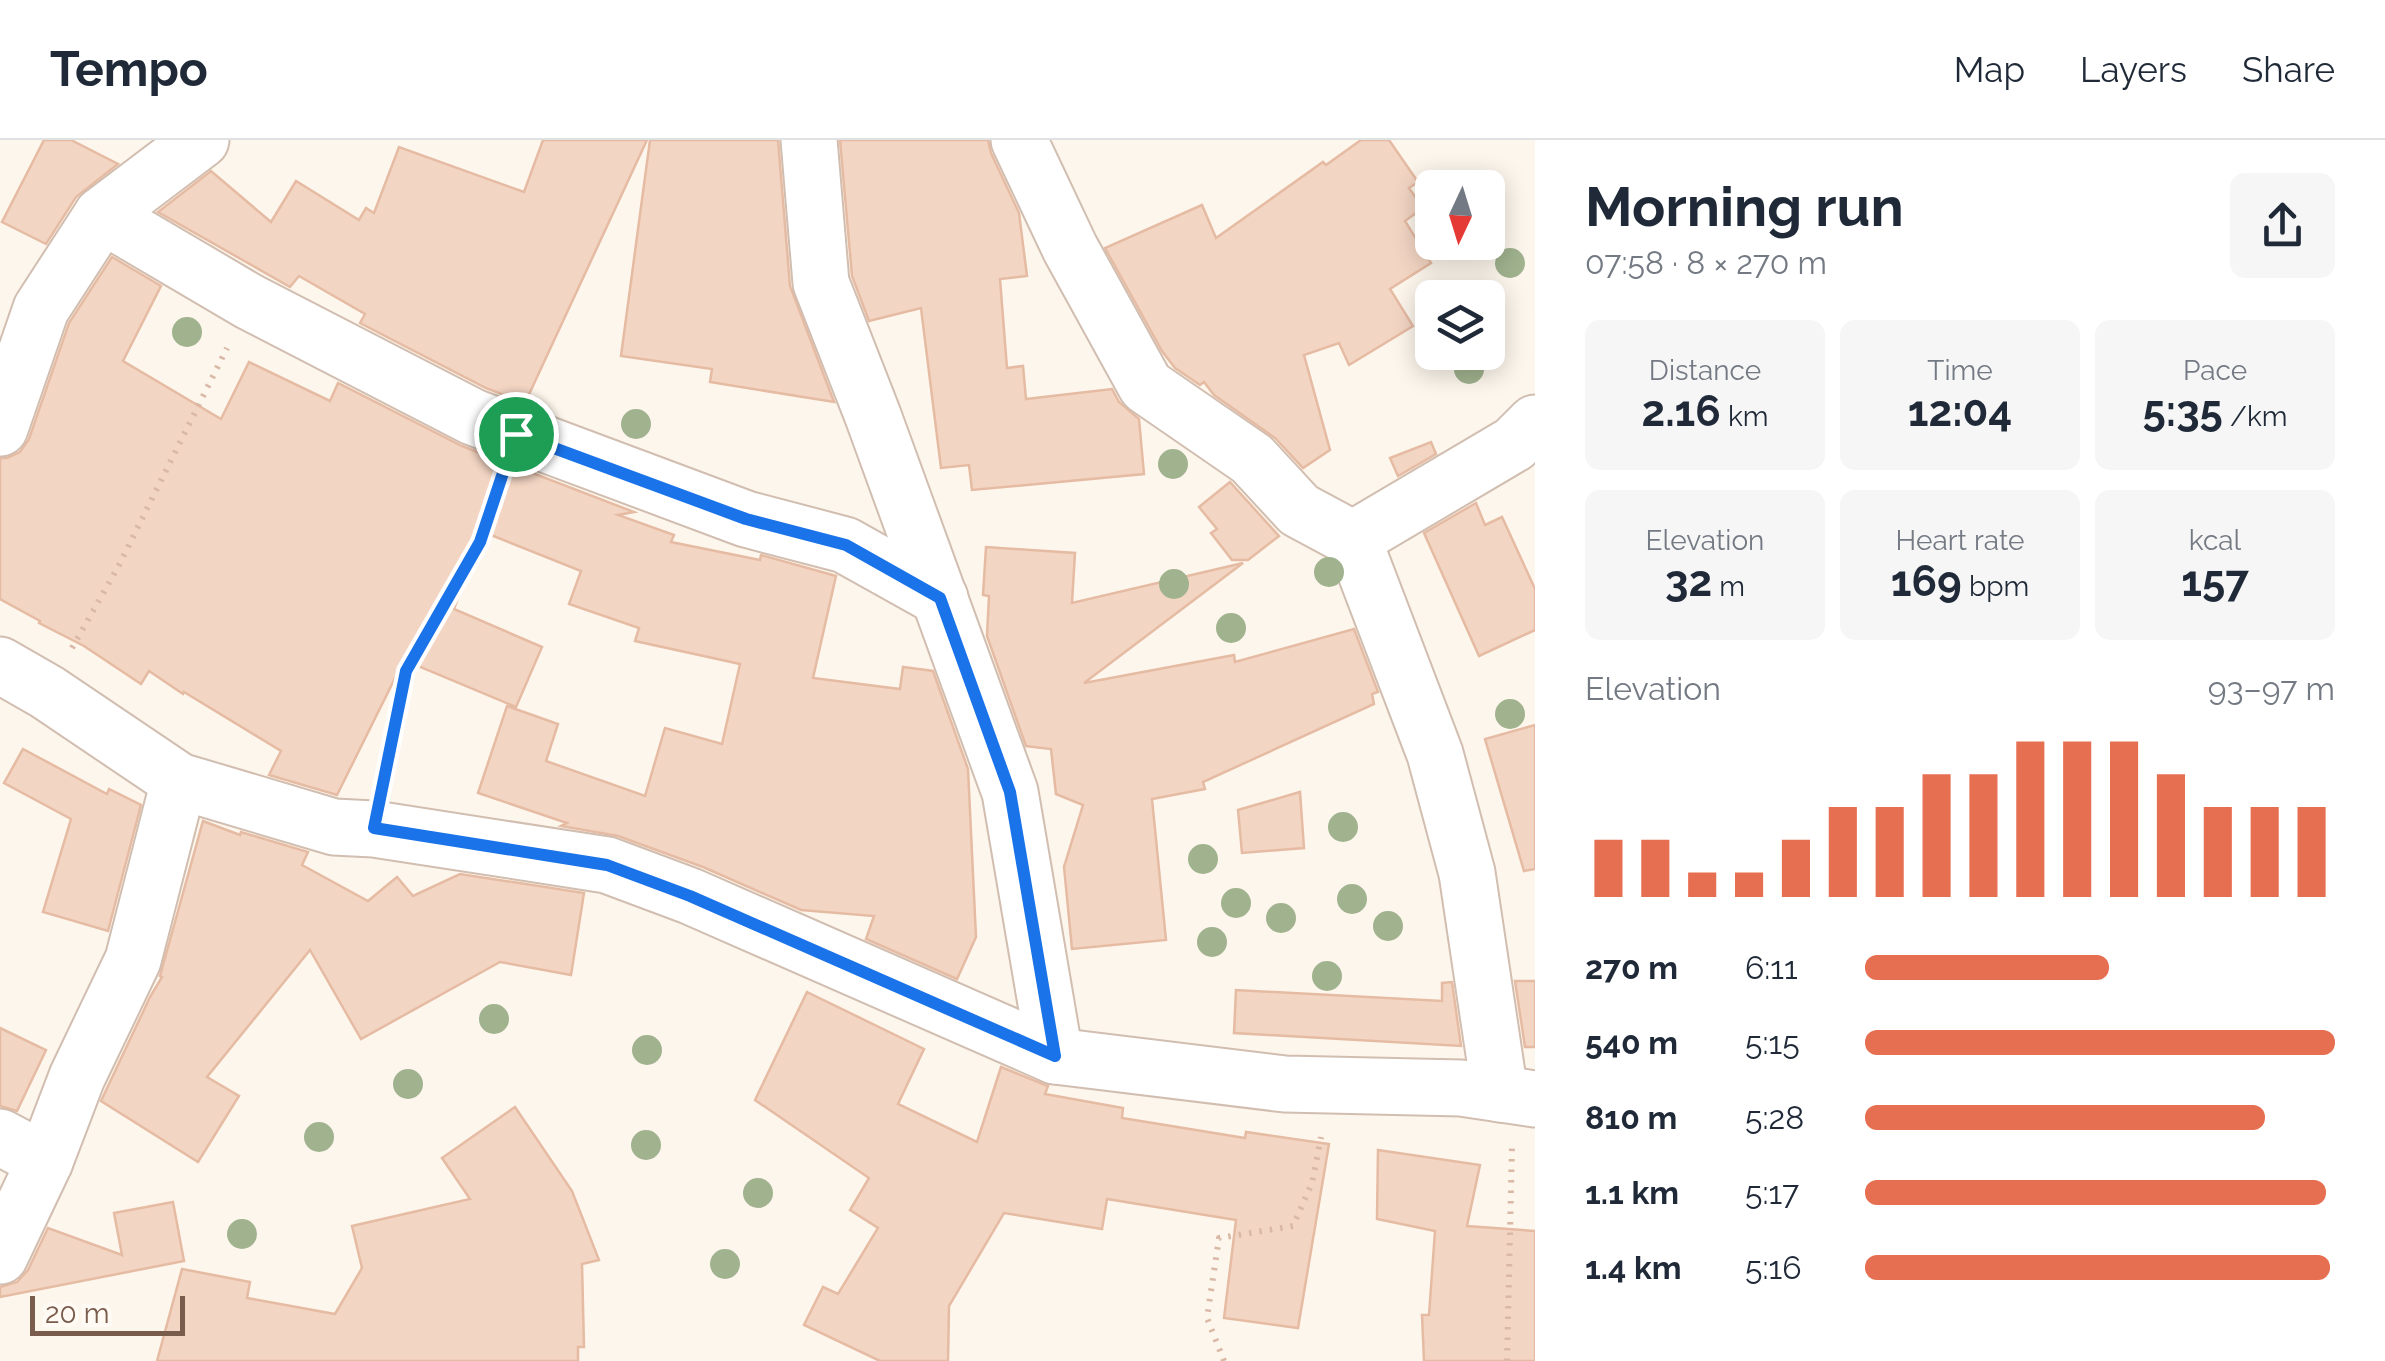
<!DOCTYPE html>
<html lang="en">
<head>
<meta charset="utf-8">
<style>
  body { margin:0; font-family:Raleway,sans-serif; background:#f6f6f7; color:#1f2937; height:100vh; display:flex; flex-direction:column; font-size:38px; white-space:nowrap }
  * { box-sizing:border-box; margin:0 }
  p { font-size:32px; color:#747a83 }
  .icon { flex:none; width:55px; height:55px; fill:none; stroke:currentColor; stroke-width:2; stroke-linecap:round; stroke-linejoin:round }
  .map { position:relative; flex:1; overflow:hidden }
  .sheet { display:flex; flex-direction:column; background:#fff; width:850px }
  .sheet>* { flex:none }
  .needle { width:65px; rotate:184deg }
  .tools { position:absolute; left:1415px; top:30px; display:grid; gap:20px }
  .tools a { display:grid; place-items:center; width:90px; height:90px; border-radius:15px; background:#fff; box-shadow:0 5px 25px #0003; font-size:50px }
  .scale { position:absolute; left:30px; bottom:25px; width:155px; box-sizing:border-box; padding-left:10px; border:5px solid #7a5c4d; border-top:0; font-size:28px; line-height:35px; white-space:nowrap; color:#7a5c4d; -webkit-text-stroke:8px #fffaf3; paint-order:stroke }
  .pin { position:absolute; display:grid; place-items:center; width:85px; height:85px; color:#fff; margin:-42px; border:5px solid #fff; border-radius:50%; box-shadow:0 2px 10px #0007 }
  .round { display:grid; place-items:center; flex:none; width:105px; height:105px; border-radius:15px; background:#f6f6f7 }
  .headline { display:flex; align-items:center; justify-content:space-between; height:170px; padding:0 50px }
  h1 { font-size:55px; font-weight:700; line-height:75px }
  .figures { display:grid; grid-template-columns:repeat(3,1fr); gap:15px; height:170px; padding:10px 50px }
  .figures div { display:grid; align-content:center; border-radius:15px; background:#f6f6f7; text-align:center }
  .figures b { font-size:42px; font-weight:700 }
  .figures small { font-size:28px; font-weight:400 }
  .figures p { font-size:28px }
  .chart { height:280px; padding:20px 50px }
  .chart p { display:flex; justify-content:space-between }
  .chart svg { width:100%; height:180px; margin-top:10px; stroke:#e76f51; stroke-width:6 }
  ul { padding:0 50px; list-style:none; font-size:32px }
  li { display:grid; grid-template-columns:160px 120px 1fr; align-items:center; height:75px }
  li i { height:25px; border-radius:12px; background:#e76f51 }
  header { display:flex; align-items:center; gap:60px; box-sizing:border-box; height:140px; padding:0 50px; background:#fff; border-bottom:2px solid #e0e1e3 }
  header strong { font-size:48px }
  nav { display:flex; gap:55px; margin-inline-start:auto; font-size:35px }
  main { display:flex; flex:1; min-height:0 }
  .map>svg:first-child { display:block }
</style>
</head>
<body>
<header>
<strong>Tempo</strong>
<nav><a>Map</a><a>Layers</a><a>Share</a></nav>
</header>
<main>
<div class="map">
<svg width="1535" height="1221" viewBox="0 0 1535 1221">
  <rect width="100%" height="100%" fill="#fdf6ec"/>
  <g fill="#f3d5c3" stroke="#e6bba3" stroke-width="2.5">
    <path d="M 44,0 L 71,0 L 118,24 L 76,57 L 46,104 L 2,82 Z"/>
    <path d="M 543,0 L 647,0 L 525,263 L 486,248 L 360,183 L 365,174 L 299,136 L 290,147 L 158,72 L 211,31 L 271,82 L 296,41 L 359,80 L 366,68 L 374,73 L 399,7 L 524,52 Z"/>
    <path d="M 650,0 L 778,0 L 790,146 L 834,262 L 710,242 L 712,229 L 621,216 Z"/>
    <path d="M 840,0 L 988,0 L 991,13 L 1019,73 L 1027,136 L 1000,139 L 1007,228 L 1023,226 L 1026,259 L 1112,249 L 1119,262 L 1139,279 L 1144,334 L 972,350 L 969,325 L 941,328 L 921,168 L 869,181 L 852,136 Z"/>
    <path d="M 1361,0 L 1389,0 L 1418,42 L 1409,48 L 1423,68 L 1405,81 L 1431,123 L 1390,149 L 1413,186 L 1349,225 L 1339,203 L 1304,215 L 1330,310 L 1303,328 L 1275,298 L 1214,255 L 1204,242 L 1200,245 L 1175,228 L 1162,211 L 1105,108 L 1202,65 L 1216,98 L 1323,22 L 1326,25 Z"/>
    <path d="M 112,117 L 161,146 L 123,221 L 221,279 L 249,222 L 330,261 L 338,243 L 462,306 L 634,372 L 618,375 L 674,395 L 671,402 L 760,420 L 761,415 L 836,436 L 813,538 L 900,549 L 903,527 L 933,531 L 968,629 L 976,797 L 957,839 L 866,799 L 874,776 L 801,770 L 703,727 L 618,696 L 561,686 L 567,683 L 478,653 L 507,566 L 558,584 L 546,621 L 645,656 L 665,588 L 722,604 L 740,524 L 635,501 L 639,488 L 569,464 L 581,431 L 481,391 L 454,469 L 542,507 L 516,567 L 404,520 L 337,655 L 269,635 L 281,611 L 184,552 L 183,554 L 149,531 L 141,544 L 84,506 L 39,483 L 40,481 L 0,459 L 0,318 L 7,318 L 20,312 L 29,299 L 69,183 Z"/>
    <path d="M 1431,302 L 1436,314 L 1398,336 L 1390,318 Z"/>
    <path d="M 1230,342 L 1279,396 L 1248,420 L 1232,420 L 1211,393 L 1217,389 L 1199,367 Z"/>
    <path d="M 1476,363 L 1485,385 L 1502,377 L 1535,449 L 1535,490 L 1479,516 L 1424,393 Z"/>
    <path d="M 986,407 L 1075,413 L 1072,463 L 1243,423 L 1084,543 L 1234,515 L 1235,522 L 1354,489 L 1378,552 L 1372,554 L 1374,564 L 1203,642 L 1205,649 L 1152,659 L 1166,800 L 1072,809 L 1064,727 L 1083,665 L 1056,654 L 1051,609 L 1026,606 L 987,496 L 989,456 L 983,455 Z"/>
    <path d="M 1535,585 L 1535,729 L 1524,731 L 1485,599 Z"/>
    <path d="M 23,609 L 107,654 L 109,649 L 141,665 L 108,791 L 43,772 L 71,679 L 4,643 Z"/>
    <path d="M 1300,652 L 1304,708 L 1242,713 L 1238,670 Z"/>
    <path d="M 203,681 L 240,695 L 241,692 L 308,712 L 302,725 L 368,761 L 397,737 L 413,756 L 460,734 L 584,753 L 571,835 L 500,822 L 361,899 L 310,810 L 207,937 L 239,956 L 198,1022 L 101,961 L 150,857 L 162,837 L 160,836 Z"/>
    <path d="M 1515,841 L 1535,841 L 1535,907 L 1525,907 Z"/>
    <path d="M 1452,842 L 1461,906 L 1234,893 L 1236,850 L 1442,861 L 1442,843 Z"/>
    <path d="M 807,852 L 924,909 L 898,964 L 977,1002 L 1001,927 L 1048,946 L 1045,954 L 1123,968 L 1122,978 L 1245,998 L 1246,992 L 1329,1004 L 1298,1188 L 1224,1178 L 1236,1080 L 1107,1059 L 1102,1089 L 1004,1073 L 949,1166 L 948,1221 L 880,1221 L 804,1185 L 823,1147 L 838,1154 L 878,1088 L 850,1070 L 869,1038 L 755,960 Z"/>
    <path d="M 0,888 L 46,910 L 17,971 L 0,966 Z"/>
    <path d="M 515,967 L 572,1051 L 599,1120 L 582,1124 L 584,1207 L 578,1207 L 578,1221 L 157,1221 L 182,1129 L 250,1142 L 247,1158 L 335,1174 L 362,1128 L 352,1086 L 470,1059 L 442,1018 Z"/>
    <path d="M 1378,1010 L 1480,1025 L 1467,1086 L 1535,1091 L 1535,1221 L 1424,1221 L 1422,1175 L 1429,1175 L 1435,1091 L 1377,1079 Z"/>
    <path d="M 173,1062 L 184,1121 L 0,1157 L 0,1147 L 17,1142 L 28,1130 L 48,1088 L 122,1115 L 114,1073 Z"/>
  </g>
  <g fill="none" stroke-linecap="round" stroke-linejoin="round">
    <defs>
      <g id="minor">
        <path d="M 809,0 L 821,143 L 873,276 L 1010,652 L 1055,916"/>
        <path d="M 1019,0 L 1070,108 L 1146,246 L 1252,319 L 1299,370 L 1353,399 L 1435,614 L 1467,733 L 1500,954"/>
        <path d="M 102,75 L 250,162 L 473,277 L 746,379 L 845,405 L 940,458"/>
        <path d="M 0,288 L 41,169 L 102,75 L 201,0"/>
        <path d="M 1353,399 L 1514,304 L 1535,283"/>
        <path d="M 0,525 L 47,552 L 179,641 L 334,687 L 374,689 L 607,725 L 690,756 L 1055,916 L 1285,944 L 1461,948 L 1535,959"/>
        <path d="M 0,997 L 45,1021 L 77,937 L 133,820 L 179,641"/>
        <path d="M 0,1116 L 45,1021"/>
      </g>
    </defs>
    <use href="#minor" stroke="#d1beb0" stroke-width="59"/>
    <g stroke="#d9b8a5" stroke-width="6" stroke-dasharray="2.5 8" stroke-linecap="butt">
      <path d="M 72,508 L 118,427 L 227,208"/>
      <path d="M 384,638 L 406,531 L 480,402 L 500,341"/>
      <path d="M 1224,1221 L 1207,1178 L 1219,1098 L 1293,1086 L 1312,1043 L 1321,997"/>
      <path d="M 1507,1221 L 1512,1006"/>
    </g>
    <use href="#minor" stroke="#fff" stroke-width="55"/>
  </g>
  <g fill="#a0b28e">
    <circle cx="1510" cy="123" r="15"/>
    <circle cx="187" cy="192" r="15"/>
    <circle cx="1469" cy="229" r="15"/>
    <circle cx="636" cy="284" r="15"/>
    <circle cx="1173" cy="324" r="15"/>
    <circle cx="1329" cy="432" r="15"/>
    <circle cx="1174" cy="444" r="15"/>
    <circle cx="1231" cy="488" r="15"/>
    <circle cx="1510" cy="574" r="15"/>
    <circle cx="1343" cy="687" r="15"/>
    <circle cx="1203" cy="719" r="15"/>
    <circle cx="1352" cy="759" r="15"/>
    <circle cx="1236" cy="763" r="15"/>
    <circle cx="1281" cy="778" r="15"/>
    <circle cx="1388" cy="786" r="15"/>
    <circle cx="1212" cy="802" r="15"/>
    <circle cx="1327" cy="836" r="15"/>
    <circle cx="494" cy="879" r="15"/>
    <circle cx="647" cy="910" r="15"/>
    <circle cx="408" cy="944" r="15"/>
    <circle cx="319" cy="997" r="15"/>
    <circle cx="646" cy="1005" r="15"/>
    <circle cx="758" cy="1053" r="15"/>
    <circle cx="242" cy="1094" r="15"/>
    <circle cx="725" cy="1124" r="15"/>
  </g>
  <g fill="none" stroke-linecap="round" stroke-linejoin="round">
    <defs>
      <path id="route" d="M 516,294 L 746,379 L 846,405 L 940,458 L 1010,652 L 1055,916 L 690,756 L 607,725 L 374,688 L 406,531 L 480,402 Z"/>
    </defs>
    <use href="#route" stroke="#fff" stroke-width="20"/>
    <use href="#route" stroke="#1a73e8" stroke-width="12"/>
  </g>
</svg>
<div class="tools">
<a><svg class="needle" viewBox="-14 -14 28 28"><path d="M0-13l5 13h-10z" fill="#e53935"/><path d="M0 13l5-13h-10z" fill="#747a83"/></svg></a>
<a><svg class="icon" aria-label="layers" viewBox="0 0 24 24"><path d="M12 4l9 5-9 5-9-5zM3 14l9 5 9-5"/></svg></a>
</div>
<div class="scale">20 m</div>
<div class="pin" style="left:516px;top:294px;background:#1e9e55"><svg class="icon" aria-label="arrive" viewBox="0 0 24 24"><path d="M6 21V4h12l-3 4 3 4H6"/></svg></div>
</div>
<section class="sheet">
<div class="headline"><div><h1>Morning run</h1><p>07:58 · 8 × 270 m</p></div><a class="round"><svg class="icon" aria-label="share" viewBox="0 0 24 24"><path d="M12 15V3M7 8l5-5 5 5M5 13v7h14v-7"/></svg></a></div>
<div class="figures">
<div><p>Distance</p><b>2.16<small> km</small></b></div>
<div><p>Time</p><b>12:04</b></div>
<div><p>Pace</p><b>5:35<small> /km</small></b></div>
</div>
<div class="figures">
<div><p>Elevation</p><b>32<small> m</small></b></div>
<div><p>Heart rate</p><b>169<small> bpm</small></b></div>
<div><p>kcal</p><b>157</b></div>
</div>
<div class="chart"><p><span>Elevation</span>93–97 m</p>
<svg viewBox="0 0 160 44" preserveAspectRatio="none"><path d="M5 44V30M15 44V30M25 44V38M35 44V38M45 44V30M55 44V22M65 44V22M75 44V14M85 44V14M95 44V6M105 44V6M115 44V6M125 44V14M135 44V22M145 44V22M155 44V22"/></svg>
</div>
<ul>
<li><b>270 m</b>6:11<i style="width:52%"></i></li>
<li><b>540 m</b>5:15<i style="width:100%"></i></li>
<li><b>810 m</b>5:28<i style="width:85%"></i></li>
<li><b>1.1 km</b>5:17<i style="width:98%"></i></li>
<li><b>1.4 km</b>5:16<i style="width:99%"></i></li>
</ul>
</section>
</main>
</body>
</html>
